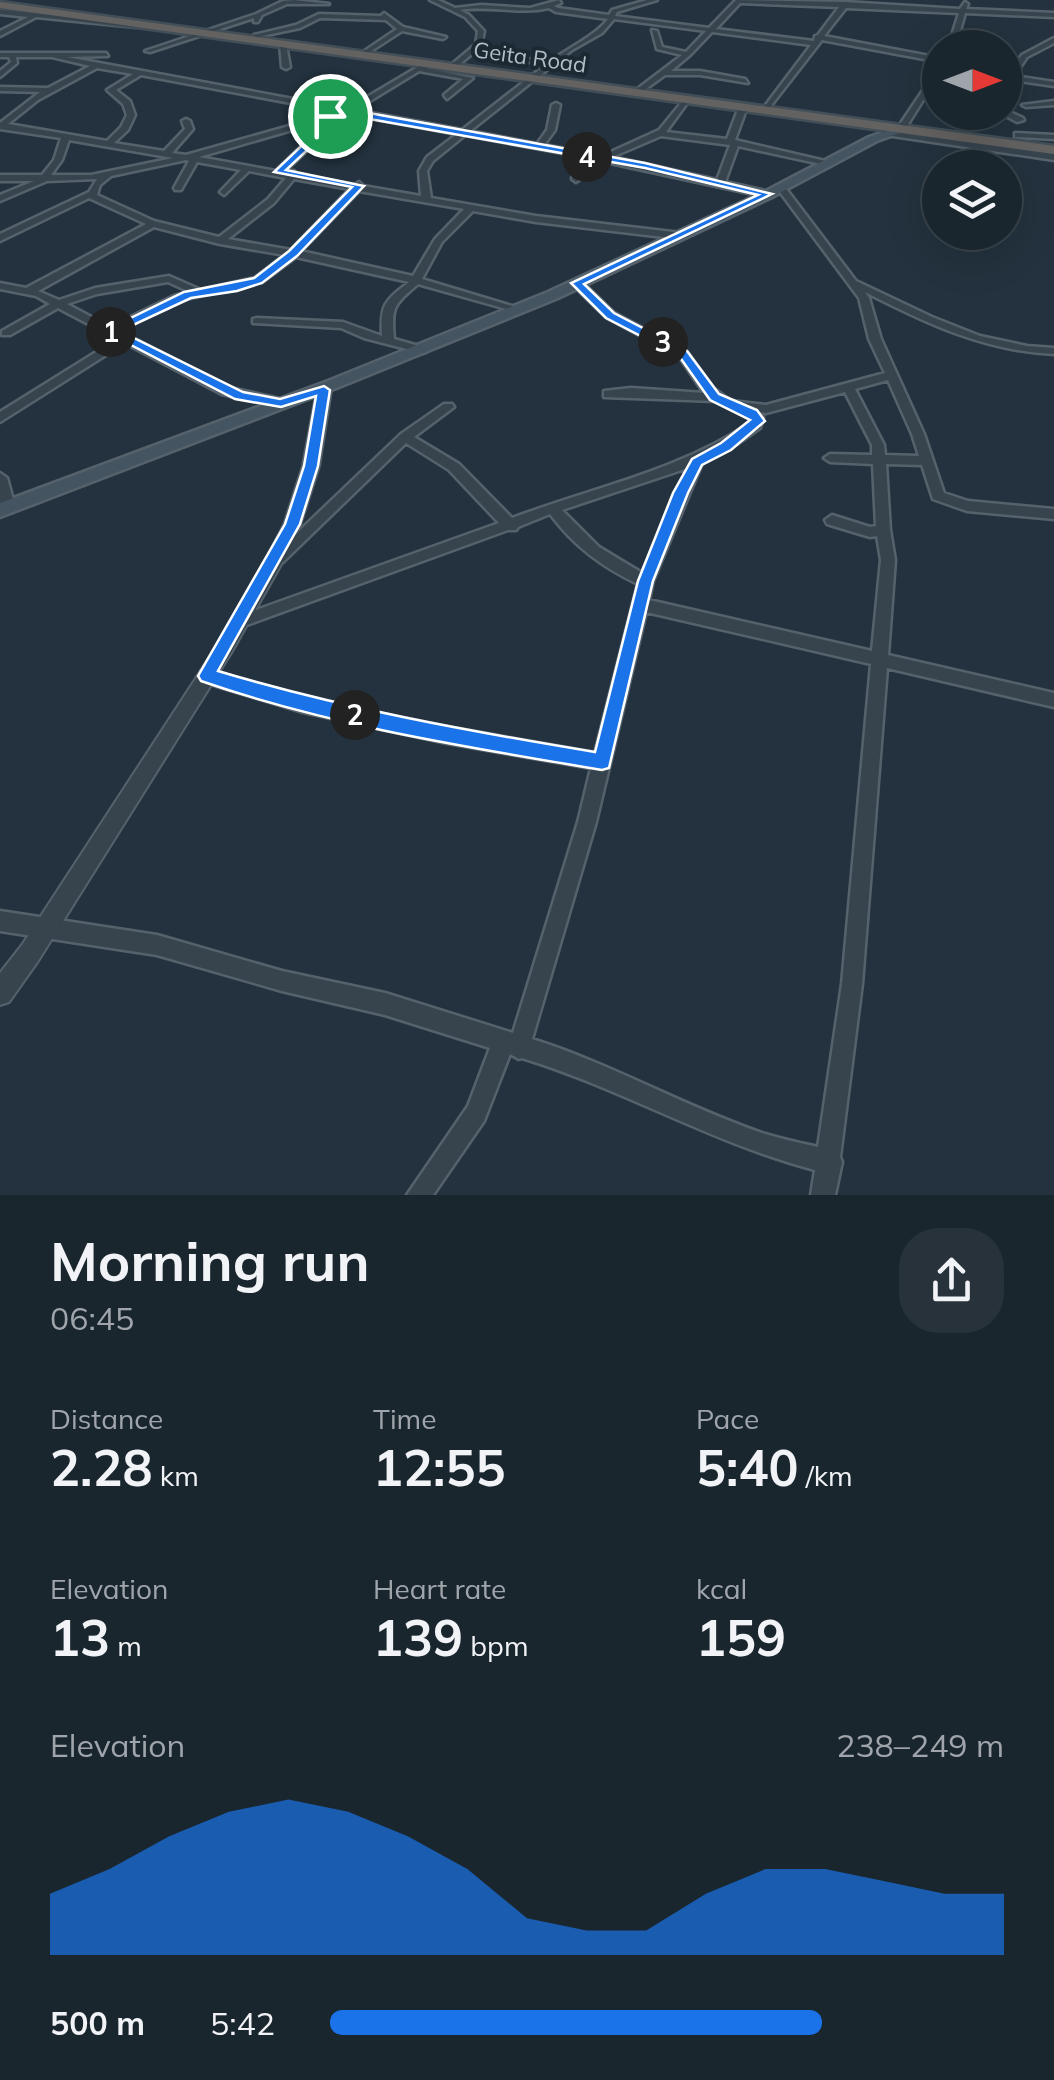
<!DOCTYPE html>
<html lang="en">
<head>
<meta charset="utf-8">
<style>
  body { margin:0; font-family:Mulish,sans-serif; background:#27323a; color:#f1f3f6; height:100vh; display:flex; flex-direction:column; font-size:38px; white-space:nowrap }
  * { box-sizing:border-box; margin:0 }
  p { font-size:32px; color:#9fa5aa }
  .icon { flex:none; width:55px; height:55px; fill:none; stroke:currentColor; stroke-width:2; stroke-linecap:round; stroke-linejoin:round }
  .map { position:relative; height:1195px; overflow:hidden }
  .details { display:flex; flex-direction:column; background:#1a262e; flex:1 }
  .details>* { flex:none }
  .needle { width:65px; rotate:90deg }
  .buttons { position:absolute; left:922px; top:30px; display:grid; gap:20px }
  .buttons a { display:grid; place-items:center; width:100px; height:100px; border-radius:50%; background:#1a262e; box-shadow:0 10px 40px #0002,0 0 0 2px #38434a; font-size:50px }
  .pin { position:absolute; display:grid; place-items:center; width:85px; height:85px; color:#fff; margin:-42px; border:5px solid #fff; border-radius:50%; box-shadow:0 2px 10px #0007 }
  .km { position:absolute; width:50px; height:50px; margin:-25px; border-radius:50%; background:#222; color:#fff; font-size:28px; line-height:50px; text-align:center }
  .round { display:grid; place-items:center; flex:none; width:105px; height:105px; border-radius:40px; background:#27323a }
  .head { display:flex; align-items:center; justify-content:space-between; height:170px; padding:0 50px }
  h1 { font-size:55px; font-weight:700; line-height:75px }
  .figures { display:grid; grid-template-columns:repeat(3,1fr); gap:15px; height:170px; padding:10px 50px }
  .figures div { display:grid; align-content:center }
  .figures b { font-size:50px; font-weight:700 }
  .figures small { font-size:28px; font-weight:400 }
  .figures p { font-size:28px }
  .chart { height:280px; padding:20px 50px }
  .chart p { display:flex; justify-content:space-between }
  .chart svg { width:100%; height:180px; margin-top:10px; fill:#1a73e8; opacity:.7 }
  ul { padding:0 50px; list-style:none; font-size:32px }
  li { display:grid; grid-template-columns:160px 120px 1fr; align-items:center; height:75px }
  li i { height:25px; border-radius:12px; background:#1a73e8 }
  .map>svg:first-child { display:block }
</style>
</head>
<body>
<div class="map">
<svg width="1054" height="1195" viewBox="0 0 1054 1195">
  <rect width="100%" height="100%" fill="#23323e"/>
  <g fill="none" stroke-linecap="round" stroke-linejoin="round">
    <defs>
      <g id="minor">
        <path d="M 294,0 L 329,4 L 287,4 L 262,15 L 258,22 L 254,22 L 254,18 L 150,52 L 145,51 L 256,14 L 283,1 Z"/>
        <path d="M 430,0 L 438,0 L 455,8 L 481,5 L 530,8 L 559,0 L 561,3 L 554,6 L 558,8 L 609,15 L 612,10 L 647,0 L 657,0 L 617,12 L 615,16 L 709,28 L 736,0 L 845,2 L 960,9 L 965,2 L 968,4 L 966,9 L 1054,13 L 1054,17 L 965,13 L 955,48 L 948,48 L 959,13 L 846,8 L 824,36 L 940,58 L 940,62 L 822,40 L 766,112 L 762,110 L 811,45 L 712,32 L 690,55 L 671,71 L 700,71 L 745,79 L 748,83 L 700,75 L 665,75 L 639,94 L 636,90 L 682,55 L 657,49 L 652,30 L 657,31 L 662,47 L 686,52 L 706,31 L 614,19 L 602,33 L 572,50 L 470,131 L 537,144 L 547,130 L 552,105 L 556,103 L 560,105 L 555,130 L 544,145 L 602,156 L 659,130 L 686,97 L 690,99 L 666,132 L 727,139 L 739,107 L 743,105 L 747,107 L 735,140 L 834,163 L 830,166 L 738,146 L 725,182 L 770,192 L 772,194 L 767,197 L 587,158 L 583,162 L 580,179 L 576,182 L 572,179 L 575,161 L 579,156 L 465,135 L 433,161 L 427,171 L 431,198 L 536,216 L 681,233 L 686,236 L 681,239 L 536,222 L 473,211 L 442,242 L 422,279 L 522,309 L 517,312 L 418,284 C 394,305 391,306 394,339 L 426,348 L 426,352 L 422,353 L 364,338 L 341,328 L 253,323 L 253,319 L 257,318 L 343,322 L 382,336 C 380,304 385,301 409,282 L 296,257 L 262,282 L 181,300 L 119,331 L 230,388 L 285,400 L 285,406 L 281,407 L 222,394 L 125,343 L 0,422 L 0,412 L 117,339 L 58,308 L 10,335 L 2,335 L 2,331 L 50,304 L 36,296 L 0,289 L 0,283 L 26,288 L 146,224 L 89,198 L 0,241 L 0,234 L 89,192 L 97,179 L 47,181 L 0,201 L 0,195 L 34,181 L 0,181 L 0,175 L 42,175 L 54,160 L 61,138 L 0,129 L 0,123 L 40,92 L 0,91 L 0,87 L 48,88 L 90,66 L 52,57 L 16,57 L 17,63 L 0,77 L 0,71 L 11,62 L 9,57 L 0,57 L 0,53 L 106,53 L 108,56 L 67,57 L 347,109 L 428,61 L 432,63 L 425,68 L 473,78 L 447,99 L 444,95 L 463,79 L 419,71 L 355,110 L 462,130 L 544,66 L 523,60 L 523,58 L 548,63 C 565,50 598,34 608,19 L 556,12 L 549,8 C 519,15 490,5 460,10 L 469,15 L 484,31 L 481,46 L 454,69 L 451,65 L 476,44 L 478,31 L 465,17 ZM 740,3 L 839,7 L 818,35 L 815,36 L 814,41 L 716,29 ZM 97,68 L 133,74 L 107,90 L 123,104 L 127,115 L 121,127 L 107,141 L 8,124 L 38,100 ZM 141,75 L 339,112 L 186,155 L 172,153 L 193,129 L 190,121 L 186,119 L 182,121 L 185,129 L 164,151 L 114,143 L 128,130 L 135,115 L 130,101 L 116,90 ZM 349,114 L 457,134 L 427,157 L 419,171 L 421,196 L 363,186 L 359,182 L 355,185 L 298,175 L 294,171 L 284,172 L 318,140 L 333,118 ZM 323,121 L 312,136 L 276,171 L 199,157 ZM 661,136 L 730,145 L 717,180 L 612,157 ZM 69,140 L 173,158 L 91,175 L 51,175 L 62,160 ZM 186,160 L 189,161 L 174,188 L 175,190 L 181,190 L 197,162 L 241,170 L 220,192 L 224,195 L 249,171 L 286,178 L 268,199 L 219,237 L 154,221 L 97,195 L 100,185 L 111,176 ZM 294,179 L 350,189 L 291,250 L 228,239 L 274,203 ZM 359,191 L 464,209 L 435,239 L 413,276 L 301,251 ZM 154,227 L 220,244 L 285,255 L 255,278 L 201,290 L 169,276 L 95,288 L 59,300 L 38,291 ZM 168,282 L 190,292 L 174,296 L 110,327 L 67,304 L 97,294 Z"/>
        <path d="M 0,10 L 136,23 L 139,25 L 136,27 L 36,17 L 0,36 L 0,31 L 28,17 L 0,14 Z"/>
        <path d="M 384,13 L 403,27 L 446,37 L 443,39 L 402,31 L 362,57 L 360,54 L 397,29 L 386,20 L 320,18 L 300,28 L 257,37 L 254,35 L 296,25 L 319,14 L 381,16 Z"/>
        <path d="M 1054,38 L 1054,43 L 1027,57 L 1014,76 L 1054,82 L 1054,86 L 1005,79 L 1005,75 L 1008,75 L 1022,55 Z"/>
        <path d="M 283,43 L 286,45 L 290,67 L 286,69 L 282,67 L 280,45 Z"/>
        <path d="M 940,65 L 940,73 L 905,129 L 898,131 L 897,129 Z"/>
        <path d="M 1054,101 L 1054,105 L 1026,107 L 1022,105 Z"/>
        <path d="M 1006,110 L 1023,118 L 1024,120 L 1017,122 L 999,112 Z"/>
        <path d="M 883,131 L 1054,154 L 1054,160 L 886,135 L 883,135 Z"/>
        <path d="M 1015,133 L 1054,135 L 1054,139 L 1018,137 L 1015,137 Z"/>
        <path d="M 781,185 L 784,186 L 856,281 L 932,317 L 980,336 L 1027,346 L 1054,348 L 1054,354 C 984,351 926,323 865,292 L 869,298 L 881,339 L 924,434 L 944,493 L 968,501 L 1054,509 L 1054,519 L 967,511 L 933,499 L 922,465 L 886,464 L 890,530 L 895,560 L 888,655 L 1054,693 L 1054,707 L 887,668 L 862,984 L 840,1157 L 842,1162 L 835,1195 L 811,1195 L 815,1170 C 712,1143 623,1089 522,1058 L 519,1059 L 510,1054 L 484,1121 L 433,1195 L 407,1195 L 468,1106 L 490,1048 L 385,1015 L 282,991 L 157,955 L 0,931 L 0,911 L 157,935 L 282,971 L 385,993 L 513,1033 L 578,822 L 591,768 L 447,743 L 303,712 L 207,683 L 201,681 L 199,676 L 201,671 L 207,669 L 303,698 L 447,727 L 595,753 L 638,584 C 602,567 574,546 550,514 L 518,527 L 516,530 L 508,530 L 244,626 L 234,626 L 231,622 L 234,618 L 499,523 L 449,470 L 406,443 L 283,562 L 273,562 L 271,558 L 401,434 L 444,404 L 452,404 L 454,407 L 414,437 L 459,464 L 512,518 C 592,488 678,471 750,423 L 751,419 L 715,401 L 604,397 L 604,391 L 631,388 L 704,393 L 679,356 L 606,317 L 573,285 L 573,281 L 581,281 L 614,313 L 687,352 L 713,388 L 731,401 L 766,405 L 885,373 L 869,339 L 859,298 L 777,188 ZM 888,380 L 912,434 L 919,456 L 885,455 L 884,445 L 855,389 ZM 845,392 L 872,445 L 872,455 L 830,454 L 824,458 L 830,462 L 873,464 L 876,526 L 870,527 L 832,515 L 825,520 L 827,524 L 870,537 L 877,536 L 881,560 L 872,651 L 649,600 L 653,581 L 703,461 L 737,444 L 760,428 L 763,417 L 757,412 L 766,413 ZM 688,468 L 642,573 L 599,547 L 562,510 ZM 646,612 L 871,664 L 842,984 L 818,1147 C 800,1143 782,1139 765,1134 C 685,1107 612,1064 532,1039 L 596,822 Z"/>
        <path d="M 0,473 L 7,478 L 15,507 L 8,512 L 3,510 L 0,503 Z"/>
      </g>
      <path id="tertiary" d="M 324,386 L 331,390 L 319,466 L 300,525 L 283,561 L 231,653 L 38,961 L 9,1002 L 0,1005 L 0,973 L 22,945 L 219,643 L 267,559 L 284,525 L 303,466 L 317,390 Z"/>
      <path id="secondary" d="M 901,126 L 905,127 L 905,131 L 877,141 L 772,197 L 558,298 L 339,387 L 0,517 L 0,503 L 328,381 L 548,292 L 764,192 L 869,137 Z"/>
      <path id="trunk" d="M 0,2 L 1054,146 L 1054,154 L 0,8 Z"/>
    </defs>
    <use href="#minor" stroke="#55626c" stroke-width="5"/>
    <use href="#tertiary" stroke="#55626c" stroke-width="4"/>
    <use href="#secondary" stroke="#55626c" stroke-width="5"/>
    <use href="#trunk" stroke="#424f58" stroke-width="5"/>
    <use href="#minor" fill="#37444e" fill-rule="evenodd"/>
    <use href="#tertiary" fill="#37444e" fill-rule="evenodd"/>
    <use href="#secondary" fill="#445461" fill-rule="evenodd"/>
    <use href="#trunk" fill="#646260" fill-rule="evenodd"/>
  </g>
  <path fill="#1a73e8" stroke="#fff" stroke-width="2.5" fill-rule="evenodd" d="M 347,109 L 645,163 L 772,194 L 584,284 L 614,313 L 687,351 L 719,394 L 757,410 L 765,421 L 731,450 L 702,465 L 688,493 L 653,581 L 609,768 L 602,770 C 467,747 331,726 201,681 L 198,676 L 285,524 L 304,466 L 316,396 L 281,407 L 235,399 L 104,331 L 184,292 L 254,278 L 289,251 L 352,187 L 274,172 L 312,136 L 327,114 ZM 347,115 L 645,168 L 758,195 L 571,283 L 606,318 L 679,356 L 710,400 L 750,420 L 721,443 L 692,459 L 673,493 L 638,581 L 595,752 C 468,731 342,708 218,671 L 300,524 L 318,466 L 330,390 L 324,386 L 280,399 L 243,392 L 120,331 L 191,298 L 237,291 L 262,283 L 297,256 L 364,186 L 286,170 L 318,140 L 333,118 Z"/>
  <g text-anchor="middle" stroke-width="8" stroke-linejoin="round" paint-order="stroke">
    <g font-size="22" fill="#b2bfc9" stroke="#1c2932">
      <text transform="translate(530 57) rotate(8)" y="8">Geita Road</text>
    </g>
  </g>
</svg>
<div class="buttons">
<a><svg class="needle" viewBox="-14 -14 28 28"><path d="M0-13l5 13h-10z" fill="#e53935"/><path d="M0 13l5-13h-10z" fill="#9fa5aa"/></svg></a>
<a><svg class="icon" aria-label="layers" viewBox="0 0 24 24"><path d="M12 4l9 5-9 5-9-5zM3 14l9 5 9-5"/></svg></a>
</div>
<div class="pin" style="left:330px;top:116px;background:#1e9e55"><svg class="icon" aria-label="arrive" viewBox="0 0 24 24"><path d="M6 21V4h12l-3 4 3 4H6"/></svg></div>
<b class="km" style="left:111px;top:332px">1</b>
<b class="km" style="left:355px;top:715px">2</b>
<b class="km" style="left:663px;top:342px">3</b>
<b class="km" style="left:587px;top:157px">4</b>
</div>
<section class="details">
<div class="head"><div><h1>Morning run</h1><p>06:45</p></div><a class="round"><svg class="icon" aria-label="share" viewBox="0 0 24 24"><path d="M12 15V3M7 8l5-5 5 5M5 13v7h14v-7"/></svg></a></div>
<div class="figures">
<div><p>Distance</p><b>2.28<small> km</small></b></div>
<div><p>Time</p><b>12:55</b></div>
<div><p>Pace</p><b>5:40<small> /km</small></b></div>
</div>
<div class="figures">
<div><p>Elevation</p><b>13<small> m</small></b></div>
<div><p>Heart rate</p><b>139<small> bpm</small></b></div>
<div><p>kcal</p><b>159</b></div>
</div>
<div class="chart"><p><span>Elevation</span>238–249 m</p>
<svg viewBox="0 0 160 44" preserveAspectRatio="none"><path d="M0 44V29L10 23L20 15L30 9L40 6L50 9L60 15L70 23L80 35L90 38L100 38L110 29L120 23L130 23L140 26L150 29L160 29V44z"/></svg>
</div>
<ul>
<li><b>500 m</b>5:42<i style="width:73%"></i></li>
</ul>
</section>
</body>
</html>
